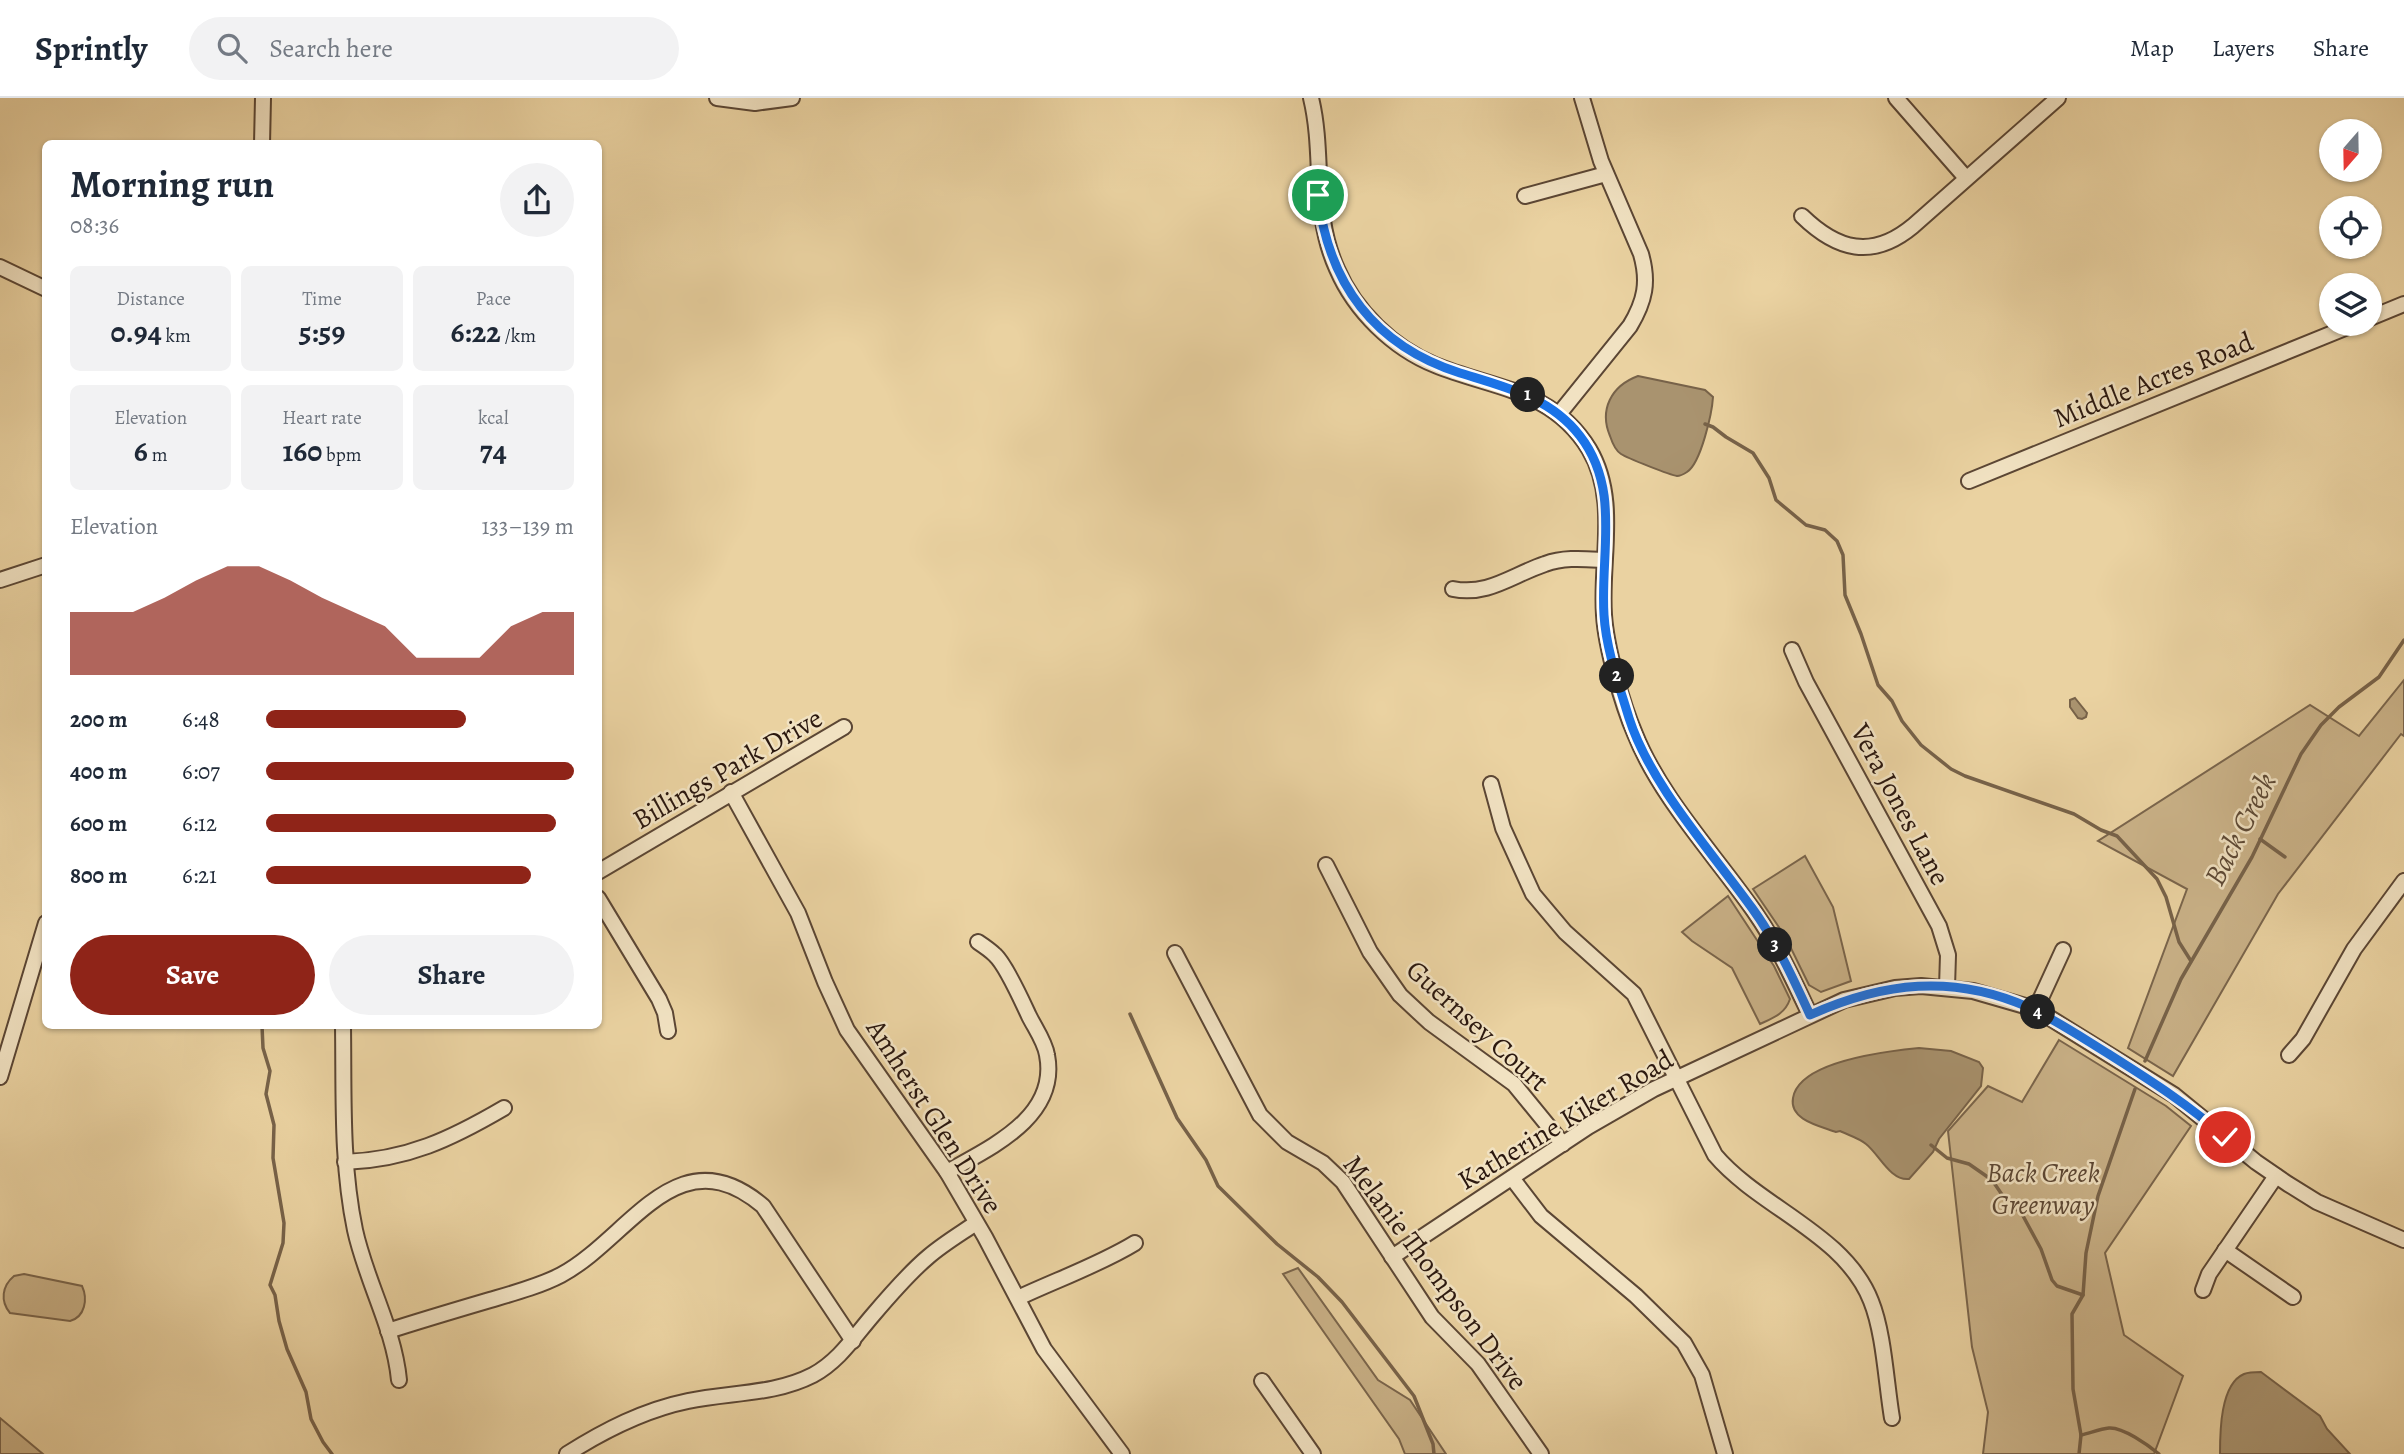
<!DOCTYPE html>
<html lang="en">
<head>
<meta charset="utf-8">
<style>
  body { margin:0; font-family:Alegreya,serif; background:#f2f2f3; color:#1f2937; height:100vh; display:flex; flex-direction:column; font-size:26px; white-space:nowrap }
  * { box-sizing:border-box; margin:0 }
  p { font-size:23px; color:#747a83 }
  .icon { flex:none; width:38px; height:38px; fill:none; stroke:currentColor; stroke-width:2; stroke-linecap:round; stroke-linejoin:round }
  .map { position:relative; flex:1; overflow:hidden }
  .details { position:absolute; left:42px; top:42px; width:560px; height:889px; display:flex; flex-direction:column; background:#fff; border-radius:10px; box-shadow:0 2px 5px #0004 }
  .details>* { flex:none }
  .needle { width:46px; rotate:200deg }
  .fabs { position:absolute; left:2319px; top:21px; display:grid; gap:14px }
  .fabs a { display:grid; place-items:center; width:63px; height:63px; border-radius:50%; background:#fff; box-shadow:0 2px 5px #0004; font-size:35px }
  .pin { position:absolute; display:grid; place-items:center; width:60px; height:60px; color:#fff; margin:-30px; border:4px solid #fff; border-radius:50%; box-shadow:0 2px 7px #0007 }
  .km { position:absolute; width:35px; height:35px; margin:-18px; border-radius:50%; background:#222; color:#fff; font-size:19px; line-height:35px; text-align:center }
  .round { display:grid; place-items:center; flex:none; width:74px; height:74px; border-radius:37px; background:#f2f2f3 }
  .overview { display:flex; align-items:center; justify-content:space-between; height:119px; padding:0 28px }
  h1 { font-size:38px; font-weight:600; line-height:52px }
  .stats { display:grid; grid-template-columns:repeat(3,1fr); gap:10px; height:119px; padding:7px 28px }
  .stats div { display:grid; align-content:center; border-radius:10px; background:#f2f2f3; text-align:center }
  .stats b { font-size:30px; font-weight:600 }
  .stats small { font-size:19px; font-weight:400 }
  .stats p { font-size:19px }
  .chart { height:196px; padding:14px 28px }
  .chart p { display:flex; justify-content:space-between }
  .chart svg { width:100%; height:126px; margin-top:7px; fill:#8f2418; opacity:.7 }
  .button { display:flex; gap:14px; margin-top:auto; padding:14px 28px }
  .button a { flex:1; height:80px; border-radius:42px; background:#8f2418; color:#fff; font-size:28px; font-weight:600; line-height:80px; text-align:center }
  .button a+a { background:#f2f2f3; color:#1f2937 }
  ul { padding:0 28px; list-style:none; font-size:23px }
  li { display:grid; grid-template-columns:112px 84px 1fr; align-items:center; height:52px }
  li i { height:18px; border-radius:9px; background:#8f2418 }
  header { display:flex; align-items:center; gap:42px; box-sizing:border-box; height:98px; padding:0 35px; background:#fff; border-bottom:2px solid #e0e1e3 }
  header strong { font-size:33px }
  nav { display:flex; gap:38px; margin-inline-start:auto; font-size:24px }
  .search { width:490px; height:63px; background:#f2f2f3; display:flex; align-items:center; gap:18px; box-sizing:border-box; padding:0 24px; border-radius:38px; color:#747a83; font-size:26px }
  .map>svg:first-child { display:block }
</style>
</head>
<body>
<header>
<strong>Sprintly</strong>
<div class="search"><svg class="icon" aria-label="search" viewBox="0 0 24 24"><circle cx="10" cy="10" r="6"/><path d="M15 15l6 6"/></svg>Search here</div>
<nav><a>Map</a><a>Layers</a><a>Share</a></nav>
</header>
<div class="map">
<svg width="2404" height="1356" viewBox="0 0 2404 1356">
  <rect width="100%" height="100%" fill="#ead2a1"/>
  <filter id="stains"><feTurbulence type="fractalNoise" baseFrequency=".00286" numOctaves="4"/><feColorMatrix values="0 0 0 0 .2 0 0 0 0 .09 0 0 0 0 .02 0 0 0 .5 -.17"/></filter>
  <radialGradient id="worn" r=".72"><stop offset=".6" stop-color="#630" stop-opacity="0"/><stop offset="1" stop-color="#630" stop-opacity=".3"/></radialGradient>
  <g fill="#cab288" stroke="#7a654c" stroke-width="2">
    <path d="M 2404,582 L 2404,638 L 2401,636 L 2278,796 L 2173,978 L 2128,950 L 2187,791 L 2098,743 L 2310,607 L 2359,638 Z"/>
    <path d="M 1805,758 L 1833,809 L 1851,883 L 1821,894 L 1809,887 L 1785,838 L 1753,791 Z"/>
    <path d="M 1728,798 L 1774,868 L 1790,901 C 1785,916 1773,920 1760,926 L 1732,870 L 1692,843 L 1682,834 Z"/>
    <path d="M 2059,942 L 2166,1008 L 2191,1028 L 2105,1155 L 2124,1237 L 2183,1278 L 2154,1356 L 1983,1356 L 1988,1314 L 1972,1249 L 1948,1033 L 1988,988 L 2022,1004 Z"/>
    <path d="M 1298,1170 L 1378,1282 L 1410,1302 L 1446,1356 L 1405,1356 L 1399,1341 L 1283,1176 Z"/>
    <path d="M 24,1176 L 82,1188 C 88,1201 85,1219 70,1223 L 10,1215 C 0,1203 2,1188 14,1178 Z"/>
    <path d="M 0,1320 L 43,1356 L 0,1356 Z"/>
  </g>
  <g fill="#a9936f" stroke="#776249" stroke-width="2">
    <path d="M 1638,278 L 1705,292 L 1713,299 C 1712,315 1701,365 1687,374 C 1684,376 1680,378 1677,378 C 1670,377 1627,360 1621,356 C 1616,353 1612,344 1610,338 C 1599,312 1611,288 1638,278 Z"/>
    <path d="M 2075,600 L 2087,615 L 2086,619 L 2082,621 L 2078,620 L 2070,609 L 2070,602 Z"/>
    <path d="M 1919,950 L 1951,953 L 1979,964 L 1983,970 L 1981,988 L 1939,1041 L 1933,1054 L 1909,1081 C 1890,1083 1879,1056 1866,1046 C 1859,1040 1848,1037 1840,1033 L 1836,1034 C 1820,1028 1789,1022 1793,1000 C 1799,963 1889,953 1919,950 Z"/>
    <path d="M 2261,1274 L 2320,1318 L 2327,1331 L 2350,1356 L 2220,1356 C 2220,1335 2220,1286 2244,1276 C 2249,1274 2256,1274 2261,1274 Z"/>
  </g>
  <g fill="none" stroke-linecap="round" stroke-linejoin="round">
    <g stroke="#776249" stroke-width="3.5">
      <path d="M 1705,326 L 1713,329 L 1726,339 L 1753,355 L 1769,380 L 1776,402 L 1806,427 L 1825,432 L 1837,443 L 1843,457 L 1845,497 L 1861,536 L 1878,587 L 1892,603 L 1902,623 L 1921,647 L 1951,671 L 1965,678 L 2074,716 L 2101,732 L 2117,738 L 2157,781 L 2166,799 L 2179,844 L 2191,863"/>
      <path d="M 2260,741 L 2285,759"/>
      <path d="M 1130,916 L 1177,1020 L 1206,1062 L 1218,1088 L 1277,1146 L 1318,1179 L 1342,1204 L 1414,1298 L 1433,1346 L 1434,1356"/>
      <path d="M 262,928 L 263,950 L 270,973 L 266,996 L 274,1027 L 273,1060 L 284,1125 L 283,1145 L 270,1187 L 275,1197 L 279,1223 L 287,1251 L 306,1294 L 311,1321 L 323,1344 L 332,1356"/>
      <path d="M 2145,963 L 2181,881 L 2252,759 L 2301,656 L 2321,627 L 2339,609 L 2379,579 L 2404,542"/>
      <path d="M 1931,1047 L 1947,1060 L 1969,1066 L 1992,1082 L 2005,1101 L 2022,1116 L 2041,1151 L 2052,1182 L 2057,1188 L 2083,1197"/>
      <path d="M 2081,1337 C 2090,1335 2100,1331 2109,1330 C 2123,1329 2148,1347 2159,1356"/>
      <path d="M 2079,1356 L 2081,1337 L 2073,1291 L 2072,1216 L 2083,1197 L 2086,1155 L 2098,1098 L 2135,991"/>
    </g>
    <defs>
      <g id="minor">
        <path d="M 717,0 L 755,5 L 792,0"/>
        <path d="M 1311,0 C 1325,58 1311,114 1337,171 C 1355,213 1393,250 1435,267 C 1494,291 1552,291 1589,351 C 1619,401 1600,462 1604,517 C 1606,549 1622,606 1635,636 C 1660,699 1715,757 1754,813 C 1777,846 1793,881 1810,917"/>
        <path d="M 1896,0 L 1966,80"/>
        <path d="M 262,46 L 263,0"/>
        <path d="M 1525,98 L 1606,76"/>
        <path d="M 1802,118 C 1837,152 1872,162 1913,128 L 2058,0"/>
        <path d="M 0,169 L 46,191"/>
        <path d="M 2370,220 L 2404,206"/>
        <path d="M 1559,316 L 1630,228 C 1645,203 1649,184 1641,156 L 1601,63 L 1582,0"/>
        <path d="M 1969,383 L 2355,226"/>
        <path d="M 0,482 L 46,467"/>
        <path d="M 1453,491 C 1488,498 1512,477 1545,466 C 1564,459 1584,461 1604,462"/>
        <path d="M 1792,552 L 1806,584 L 1939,828 L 1948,857 L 1947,889"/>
        <path d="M 1491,686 L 1503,730 L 1533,796 L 1565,834 L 1634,896 L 1715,1057 C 1760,1110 1845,1136 1871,1203 C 1884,1235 1886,1284 1892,1320"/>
        <path d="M 731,694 L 798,815 L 825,884 L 847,932 L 947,1074 L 985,1139 L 1044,1251 L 1122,1356"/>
        <path d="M 1326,767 L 1370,854 L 1400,897 L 1429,924 L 1514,986 L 1563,1046"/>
        <path d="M 598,774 L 844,629"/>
        <path d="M 598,800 L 659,901 L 665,915 L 668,933"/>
        <path d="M 1175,855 L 1260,1017 L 1287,1044 L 1323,1065 L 1343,1084 L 1432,1219 L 1478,1266 L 1541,1356"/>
        <path d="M 2035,913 L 2063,852"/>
        <path d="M 343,928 C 344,996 341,1065 355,1132 C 366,1183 394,1230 399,1282"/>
        <path d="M 2289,957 L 2303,941 L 2354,851 L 2404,783"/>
        <path d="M 0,979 L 46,825"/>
        <path d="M 345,1064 C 407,1062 451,1041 504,1010"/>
        <path d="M 947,1074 C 991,1049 1059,1019 1047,957 C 1045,944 1035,930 1029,918 C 1022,903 1006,867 995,857 C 990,852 984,848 978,844"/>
        <path d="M 1512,1080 L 1541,1118 L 1636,1198 L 1684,1245 L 1702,1277 L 1725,1356"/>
        <path d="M 2225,1152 L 2293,1199"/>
        <path d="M 1392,1159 L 1588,1029 L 1654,991 L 1844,902 L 1895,890 L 1921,888 L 1973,893 L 2025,908 L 2050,920 L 2174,997 L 2256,1064 L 2288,1086 L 2317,1104 L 2404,1142"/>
        <path d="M 2203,1192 L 2209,1176 L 2276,1078"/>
        <path d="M 1018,1200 C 1056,1182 1099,1167 1135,1145"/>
        <path d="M 388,1233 C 422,1222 456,1212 490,1202 C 514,1195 540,1188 561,1177 C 630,1140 677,1035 763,1108 L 853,1243"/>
        <path d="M 1262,1283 L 1313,1356"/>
        <path d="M 567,1356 C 605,1332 644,1312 688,1303 C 731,1294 774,1297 813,1277 C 839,1263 854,1239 873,1217 C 890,1197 909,1175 928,1159 C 943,1146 960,1136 976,1125"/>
      </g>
    </defs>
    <use href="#minor" stroke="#5b4634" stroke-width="18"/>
    <use href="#minor" stroke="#f1e2c2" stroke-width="14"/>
  </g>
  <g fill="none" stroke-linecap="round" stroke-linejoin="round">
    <defs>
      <path id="route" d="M 1318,97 C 1328,186 1375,248 1460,275 C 1505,289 1550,299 1580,338 C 1621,391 1600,455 1604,517 C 1606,551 1619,587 1629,620 C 1650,686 1711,753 1752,810 C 1776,843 1793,880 1810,917 C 1883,884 1953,876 2028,909 C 2056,922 2081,939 2107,955 C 2148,981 2188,1006 2225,1039"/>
    </defs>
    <use href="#route" stroke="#fff" stroke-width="14"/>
    <use href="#route" stroke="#1a73e8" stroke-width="9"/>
  </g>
  <g text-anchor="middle" stroke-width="5" stroke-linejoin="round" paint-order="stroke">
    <g font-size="28" fill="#2b180f" stroke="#f1e2c2">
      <text transform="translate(2153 281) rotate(-22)" y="10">Middle Acres Road</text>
      <text transform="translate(727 670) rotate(-30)" y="10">Billings Park Drive</text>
      <text transform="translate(1901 706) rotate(62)" y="10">Vera Jones Lane</text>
      <text transform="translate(1478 927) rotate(42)" y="10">Guernsey Court</text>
      <text transform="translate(935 1018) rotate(57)" y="10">Amherst Glen Drive</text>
      <text transform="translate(1565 1021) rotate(-31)" y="10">Katherine Kiker Road</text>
      <text transform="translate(1436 1174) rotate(53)" y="10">Melanie Thompson Drive</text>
    </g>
    <g font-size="28" font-style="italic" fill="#5b4633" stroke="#f1e2c2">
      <text x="2043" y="1084">Back Creek<tspan x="2043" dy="32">Greenway</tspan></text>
    </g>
    <g font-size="30" font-style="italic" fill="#5d4935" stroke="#f1e2c2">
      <text transform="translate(2240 731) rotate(-63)" y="10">Back Creek</text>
    </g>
  </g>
  <rect width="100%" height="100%" filter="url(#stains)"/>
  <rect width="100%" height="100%" fill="url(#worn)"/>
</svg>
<div class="fabs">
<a><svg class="needle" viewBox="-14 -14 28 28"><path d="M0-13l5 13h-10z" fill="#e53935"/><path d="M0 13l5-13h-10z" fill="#747a83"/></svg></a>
<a><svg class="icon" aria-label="locate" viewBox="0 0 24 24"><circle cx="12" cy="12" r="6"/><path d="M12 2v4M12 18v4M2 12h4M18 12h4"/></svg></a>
<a><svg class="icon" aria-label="layers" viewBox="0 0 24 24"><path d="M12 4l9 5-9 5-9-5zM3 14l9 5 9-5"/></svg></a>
</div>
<div class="pin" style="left:1318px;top:97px;background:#1e9e55"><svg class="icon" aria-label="arrive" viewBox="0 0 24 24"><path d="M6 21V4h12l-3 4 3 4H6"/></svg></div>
<div class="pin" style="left:2225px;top:1039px;background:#d93025"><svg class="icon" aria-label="check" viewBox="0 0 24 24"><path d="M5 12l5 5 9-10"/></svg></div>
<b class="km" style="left:1528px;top:297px">1</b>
<b class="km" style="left:1617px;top:578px">2</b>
<b class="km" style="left:1775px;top:847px">3</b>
<b class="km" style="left:2038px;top:914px">4</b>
<section class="details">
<div class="overview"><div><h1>Morning run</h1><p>08:36</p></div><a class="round"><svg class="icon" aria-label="share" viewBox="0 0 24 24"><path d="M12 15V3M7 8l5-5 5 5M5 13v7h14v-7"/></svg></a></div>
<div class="stats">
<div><p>Distance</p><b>0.94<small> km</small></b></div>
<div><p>Time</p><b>5:59</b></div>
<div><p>Pace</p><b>6:22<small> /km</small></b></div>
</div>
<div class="stats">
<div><p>Elevation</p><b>6<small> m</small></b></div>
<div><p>Heart rate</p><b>160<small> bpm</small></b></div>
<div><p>kcal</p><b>74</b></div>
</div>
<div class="chart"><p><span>Elevation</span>133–139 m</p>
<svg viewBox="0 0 160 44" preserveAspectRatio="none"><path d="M0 44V22L10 22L20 22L30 17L40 11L50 6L60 6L70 11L80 17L90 22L100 27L110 38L120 38L130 38L140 27L150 22L160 22V44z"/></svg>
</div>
<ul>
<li><b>200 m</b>6:48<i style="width:65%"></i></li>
<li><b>400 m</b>6:07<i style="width:100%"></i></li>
<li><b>600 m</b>6:12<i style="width:94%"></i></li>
<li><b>800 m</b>6:21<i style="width:86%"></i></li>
</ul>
<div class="button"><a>Save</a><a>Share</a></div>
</section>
</div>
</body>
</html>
